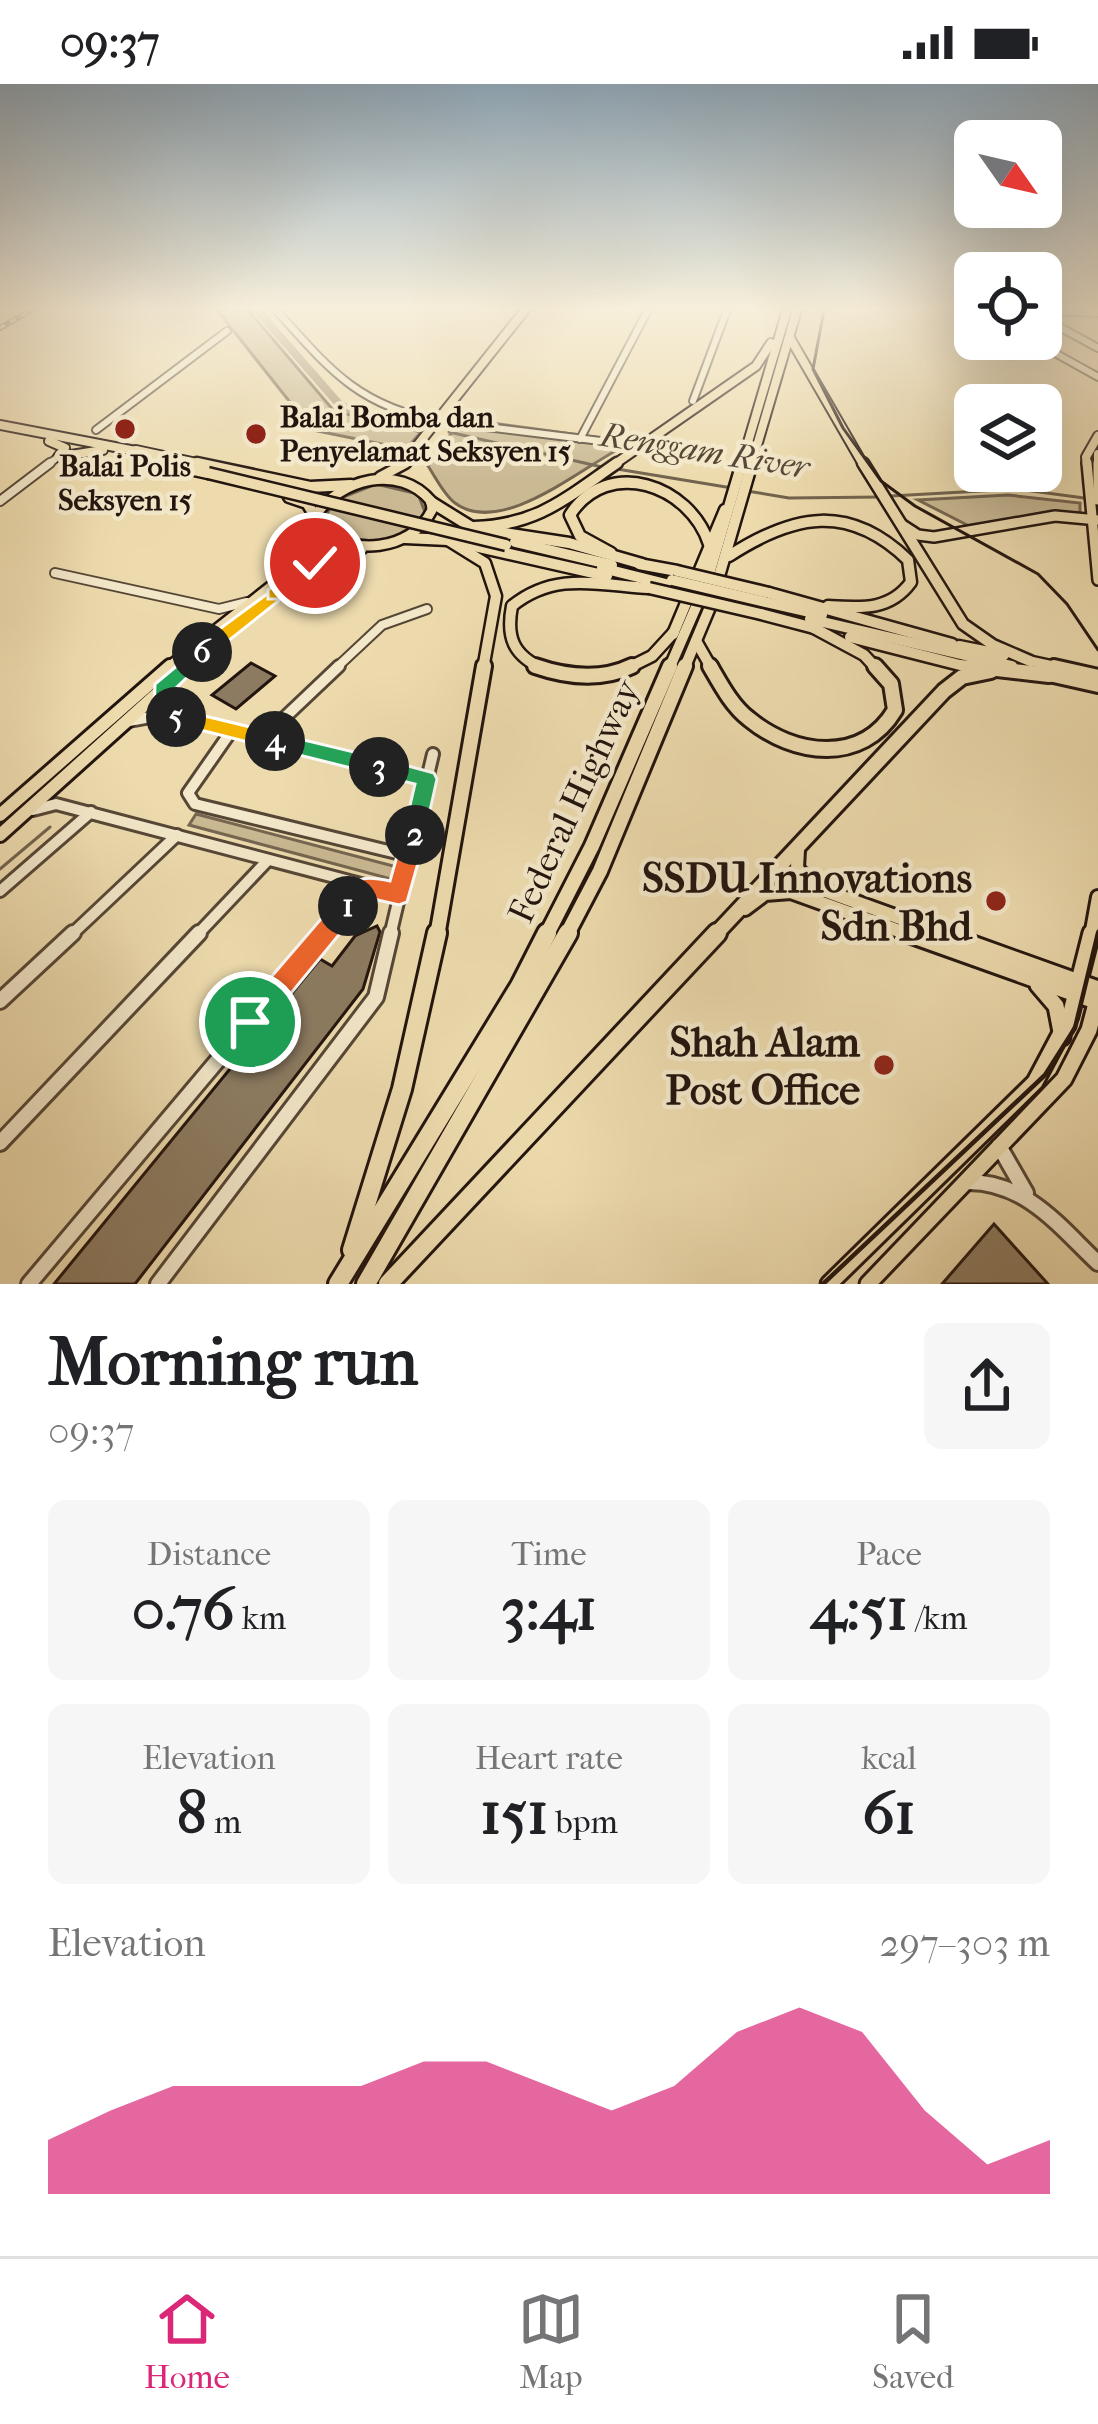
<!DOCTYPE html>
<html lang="en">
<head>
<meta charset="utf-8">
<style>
  body { margin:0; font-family:"IM FELL French Canon",serif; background:#f6f6f6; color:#202124; height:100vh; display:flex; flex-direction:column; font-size:45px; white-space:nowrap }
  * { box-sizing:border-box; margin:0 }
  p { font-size:39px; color:#757577 }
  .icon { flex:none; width:66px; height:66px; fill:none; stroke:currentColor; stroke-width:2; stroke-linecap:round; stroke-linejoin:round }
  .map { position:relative; height:1200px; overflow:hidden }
  .side { display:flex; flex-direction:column; background:#fff; flex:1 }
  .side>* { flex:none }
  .needle { width:78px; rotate:124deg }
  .fabs { position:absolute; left:954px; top:36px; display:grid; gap:24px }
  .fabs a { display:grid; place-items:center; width:108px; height:108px; border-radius:18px; background:#fff; box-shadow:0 12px 48px #0002; font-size:60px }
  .pin { position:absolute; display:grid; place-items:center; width:102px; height:102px; color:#fff; margin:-51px; border:6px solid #fff; border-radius:50%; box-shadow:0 3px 12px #0007 }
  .km { position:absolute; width:60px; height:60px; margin:-30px; border-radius:50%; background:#222; color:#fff; font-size:33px; line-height:60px; text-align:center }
  .round { display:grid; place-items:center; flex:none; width:126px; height:126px; border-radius:18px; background:#f6f6f6 }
  .summary { display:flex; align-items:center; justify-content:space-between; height:204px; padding:0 48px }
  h1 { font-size:66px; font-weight:800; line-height:90px }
  .stats { display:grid; grid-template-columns:repeat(3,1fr); gap:18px; height:204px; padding:12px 48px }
  .stats div { display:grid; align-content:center; border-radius:18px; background:#f6f6f6; text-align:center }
  .stats b { font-size:60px; font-weight:800 }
  .stats small { font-size:33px; font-weight:400 }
  .stats p { font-size:33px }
  .chart { height:336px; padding:24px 48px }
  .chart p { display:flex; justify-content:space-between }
  .chart svg { width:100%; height:216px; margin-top:12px; fill:#db2777; opacity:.7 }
  .status { display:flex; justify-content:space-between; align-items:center; height:84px; padding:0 60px; background:#fff; direction:ltr }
  .status svg { height:33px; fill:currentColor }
  .tabs { display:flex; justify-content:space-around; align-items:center; height:168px; border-top:3px solid #e0e0e0; background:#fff; font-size:33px; color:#757577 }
  .tabs a { display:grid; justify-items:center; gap:6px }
  .tabs .current { color:#db2777 }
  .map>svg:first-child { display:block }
</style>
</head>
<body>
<div class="status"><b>09:37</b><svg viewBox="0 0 49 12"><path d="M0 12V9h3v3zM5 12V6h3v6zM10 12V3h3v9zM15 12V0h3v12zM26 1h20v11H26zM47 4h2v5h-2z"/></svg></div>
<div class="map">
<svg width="1098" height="1200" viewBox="0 0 1098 1200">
  <rect width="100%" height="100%" fill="#eddbae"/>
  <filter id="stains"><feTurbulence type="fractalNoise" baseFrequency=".00167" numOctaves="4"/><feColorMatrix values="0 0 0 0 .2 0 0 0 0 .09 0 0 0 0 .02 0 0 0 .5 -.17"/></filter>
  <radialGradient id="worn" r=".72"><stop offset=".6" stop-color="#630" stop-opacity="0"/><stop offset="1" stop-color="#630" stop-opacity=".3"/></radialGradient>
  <g fill="#cab993" stroke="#766650" stroke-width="3">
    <path d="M 217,226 L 248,226 L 334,327 L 421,348 L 406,365 L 312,346 Z"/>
    <path d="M 465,330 L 470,336 L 632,358 C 587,378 503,455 455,419 C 444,411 436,394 428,382 Z"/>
    <path d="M 376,400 L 418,410 L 425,428 C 408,461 341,474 325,435 L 333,417 Z"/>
    <path d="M 1008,411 L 1080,419 L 1080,429 L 971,443 L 918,416 Z"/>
    <path d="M 196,730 L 397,783 L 391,795 L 189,741 Z"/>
  </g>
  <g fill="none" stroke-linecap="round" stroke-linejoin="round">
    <g stroke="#72634e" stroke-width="3">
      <path d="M 449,348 L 602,383"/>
      <path d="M 617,385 L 732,404"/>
      <path d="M 747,407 L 789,414 L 881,413"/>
      <path d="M 891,412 L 1017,405 L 1084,414"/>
      <path d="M 0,785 L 50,743"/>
    </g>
    <path stroke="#a89778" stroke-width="8" d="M 257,226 L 339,320 L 365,333 L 424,344"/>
  </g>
  <g fill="#8c7b61" stroke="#22140e" stroke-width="3">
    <path d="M 251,579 L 275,592 L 236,625 L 212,611 Z"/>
    <path d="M 377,842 L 380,848 L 363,905 L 135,1200 L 54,1200 L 320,875 L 332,882 L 355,852 Z"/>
    <path d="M 994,1140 L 1048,1200 L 942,1200 Z"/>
  </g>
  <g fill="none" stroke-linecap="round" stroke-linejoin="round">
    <defs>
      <g id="minor-far3">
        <path d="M 276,226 C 329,285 358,322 439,337"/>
        <path d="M 1044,226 L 1054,240 L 1098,264"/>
        <path d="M 1045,227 L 1098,229"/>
        <path d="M 1030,255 L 1098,293"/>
        <path d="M 693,317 L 727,226"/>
        <path d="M 446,338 L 625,360"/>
        <path d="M 96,346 L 227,247"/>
        <path d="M 580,355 L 648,226"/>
        <path d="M 46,382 L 58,373"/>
      </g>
      <g id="minor-far2">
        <path d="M 0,417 L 50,379"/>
        <path d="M 55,489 L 219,525 L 247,518"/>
        <path d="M 335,585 L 382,541 L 427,525"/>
      </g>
      <g id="minor-far1">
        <path d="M 129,637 L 167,630 L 427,695"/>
        <path d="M 232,646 L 188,709 L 195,720 L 409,772"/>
        <path d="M 263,654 L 339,582"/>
        <path d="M 33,726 L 56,720 L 399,810"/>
        <path d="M 0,807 L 91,728"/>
        <path d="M 70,852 L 177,751"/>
        <path d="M 196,852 L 268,776"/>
        <path d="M 322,852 L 364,802"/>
        <path d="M 390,852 L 433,670"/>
      </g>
      <g id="minor">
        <path d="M 0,917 L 73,849"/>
        <path d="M 0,1059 L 199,849"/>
        <path d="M 999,1062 L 1026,1109"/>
        <path d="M 968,1098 C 1026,1098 1059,1142 1098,1179"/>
        <path d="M 29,1200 L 325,849"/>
        <path d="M 158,1200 L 376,913 L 391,849"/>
      </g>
      <g id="major-far3">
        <path d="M 1098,370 L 1098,382"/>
        <path d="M 401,382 L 525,226"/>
        <path d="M 1087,382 L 1086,373 L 1098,352"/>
      </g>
      <g id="major-far2">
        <path d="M 1087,379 L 1098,496"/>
        <path d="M 1098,379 L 1098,416"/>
        <path d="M 380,393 L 406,379"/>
        <path d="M 901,440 L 918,451 L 934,453 L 1055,432 L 1098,436"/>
        <path d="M 1030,577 L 1067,585"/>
        <path d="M 166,585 L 312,470 L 319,453 L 315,432 C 340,395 399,379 431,417 L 432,426 C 411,468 351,472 318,444"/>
        <path d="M 184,585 L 315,479 L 362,465"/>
      </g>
      <g id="major-far1">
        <path d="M 1054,582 L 1098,592"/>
        <path d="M 1049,591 L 1098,602"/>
        <path d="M 0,731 L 170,582"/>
        <path d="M 0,751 L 188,582"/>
        <path d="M 798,766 L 797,784 L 812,802 L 950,852"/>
        <path d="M 791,808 L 785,794 L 801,794"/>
        <path d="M 745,825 L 765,810 L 791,808 L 913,852"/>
        <path d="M 1091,852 L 1098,813"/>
      </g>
      <g id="major">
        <path d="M 905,849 L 1098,918"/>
        <path d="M 942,849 L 1098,905"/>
        <path d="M 1038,901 L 1056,922 L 1062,953"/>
        <path d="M 829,1200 L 1035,998 L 1070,932 L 1091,849"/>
        <path d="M 868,1200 L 1064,995 L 1089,946 L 1098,912"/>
      </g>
      <g id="highway-far3">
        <path d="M 790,254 L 864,382"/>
        <path d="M 0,341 L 141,368"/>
        <path d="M 49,357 L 65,364 L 58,373 L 103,366"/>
        <path d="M 136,366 L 211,382"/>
        <path d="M 148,376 L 176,382"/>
        <path d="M 612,382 L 756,282 L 771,259"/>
        <path d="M 741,382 L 787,226"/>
        <path d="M 751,382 L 797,226"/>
      </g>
      <g id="highway-far2">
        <path d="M 162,379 L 208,389"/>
        <path d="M 197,379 L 310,403 L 351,401"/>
        <path d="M 863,379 L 963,540 L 993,561 L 1030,577"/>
        <path d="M 289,413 L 307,419 L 315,432"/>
        <path d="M 431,418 L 473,444 L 569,459 L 642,480"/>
        <path d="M 474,443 C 538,441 566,414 617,379"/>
        <path d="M 405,454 L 448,456 L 607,492"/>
        <path d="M 448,456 L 485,479 L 496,512 L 483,585"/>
        <path d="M 515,458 L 612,481"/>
        <path d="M 611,469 L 580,452 L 570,431 C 608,372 690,401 709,460"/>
        <path d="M 729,472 C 794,430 849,419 908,476 L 911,498 C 890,527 861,524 828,522"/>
        <path d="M 639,480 L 677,487"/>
        <path d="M 602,484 L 670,501"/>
        <path d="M 769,509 L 952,560"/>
        <path d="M 765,518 L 822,531"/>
        <path d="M 761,530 L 818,545"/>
        <path d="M 810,535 L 1012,582"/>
        <path d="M 812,543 L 864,571 L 877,585"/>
        <path d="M 673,550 L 725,426"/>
        <path d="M 850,553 L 960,581 L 998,585"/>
        <path d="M 696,557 L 712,585"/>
        <path d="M 959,562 L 1004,571"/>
        <path d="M 544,585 C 513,572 506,553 512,522 C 555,487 598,501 649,504"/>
        <path d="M 626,585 L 652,572 L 674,548"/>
        <path d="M 669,585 L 706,500 L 742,379"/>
        <path d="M 684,585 L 710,523 L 752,379"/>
      </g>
      <g id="highway-far1">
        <path d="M 535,582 C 567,593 601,597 632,582"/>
        <path d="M 710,582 C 721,601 732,622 749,635 C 794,672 862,681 895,626 L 891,600 L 875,582"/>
        <path d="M 971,582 L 1049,591"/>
        <path d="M 437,852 L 484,582"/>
        <path d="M 546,852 L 592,762 L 670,582"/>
        <path d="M 566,852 L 600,787 L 685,582"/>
        <path d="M 714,852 L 944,607 L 962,593 L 991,587"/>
      </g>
      <g id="highway">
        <path d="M 352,1166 L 402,1005 L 437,849"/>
        <path d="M 338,1200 L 520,902 L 547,849"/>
        <path d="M 366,1200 L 568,849"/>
        <path d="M 388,1200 L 717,849"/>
      </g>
    </defs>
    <use href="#minor-far3" stroke="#554636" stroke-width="10"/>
    <use href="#minor-far2" stroke="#554636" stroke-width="12"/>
    <use href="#minor-far1" stroke="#554636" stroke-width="16"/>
    <use href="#minor" stroke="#554636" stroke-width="20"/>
    <use href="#major-far3" stroke="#22140e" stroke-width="12"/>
    <use href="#major-far2" stroke="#22140e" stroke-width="14"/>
    <use href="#major-far1" stroke="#22140e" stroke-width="18"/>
    <use href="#major" stroke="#22140e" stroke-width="21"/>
    <use href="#highway-far3" stroke="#22140e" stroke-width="12"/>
    <use href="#highway-far2" stroke="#22140e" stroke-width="15"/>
    <use href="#highway-far1" stroke="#22140e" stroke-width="20"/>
    <use href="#highway" stroke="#22140e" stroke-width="24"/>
    <use href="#minor-far3" stroke="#f3e8ca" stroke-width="6"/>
    <use href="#minor-far2" stroke="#f3e8ca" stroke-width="8"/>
    <use href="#minor-far1" stroke="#f3e8ca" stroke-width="10"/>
    <use href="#minor" stroke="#f3e8ca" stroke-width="14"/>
    <use href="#major-far3" stroke="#eddbae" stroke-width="8"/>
    <use href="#major-far2" stroke="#eddbae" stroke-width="9"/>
    <use href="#major-far1" stroke="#eddbae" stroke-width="12"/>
    <use href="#major" stroke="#eddbae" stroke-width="15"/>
    <use href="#highway-far3" stroke="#eddbae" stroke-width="8"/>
    <use href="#highway-far2" stroke="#eddbae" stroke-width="10"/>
    <use href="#highway-far1" stroke="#eddbae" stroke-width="14"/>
    <use href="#highway" stroke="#eddbae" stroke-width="18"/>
    <g stroke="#22140e" stroke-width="3">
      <path d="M 824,226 L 813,285 L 843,344 L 881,397 L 915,422 L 1038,490 L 1067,520 L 1098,566"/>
      <path d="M 1097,852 L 1098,847"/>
    </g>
    <path stroke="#22140e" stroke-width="4.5" d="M 823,1200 L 1045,991 L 1075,944 L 1098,849"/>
    <defs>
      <path id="rail" d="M 0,244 L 32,226"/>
    </defs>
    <use href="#rail" stroke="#22140e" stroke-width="6"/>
    <use href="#rail" stroke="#f3e8ca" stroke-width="3" stroke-dasharray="6" stroke-linecap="butt"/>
    <defs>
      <g id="highway-bridge">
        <path d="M 208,389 L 506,461"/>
        <path d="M 677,487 L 769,509"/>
        <path d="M 672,496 L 765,518"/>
        <path d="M 649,504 L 761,530"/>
      </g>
    </defs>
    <use href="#highway-bridge" stroke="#22140e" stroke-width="15" stroke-linecap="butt"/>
    <use href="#highway-bridge" stroke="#eddbae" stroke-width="10"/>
  </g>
  <linearGradient id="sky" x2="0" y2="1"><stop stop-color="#8ea8bb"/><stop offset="0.57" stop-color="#f7efdb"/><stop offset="1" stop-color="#f7efdb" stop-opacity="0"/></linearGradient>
  <rect width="1098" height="394" fill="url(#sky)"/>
  <path fill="#f0652b" stroke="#fff" stroke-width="3" d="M 348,811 L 360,822 L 356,830 L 260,947 L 250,951 L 241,947 L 237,938 L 241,928 L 339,814 Z"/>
  <path fill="#f0652b" stroke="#fff" stroke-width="3" d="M 415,741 L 426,751 L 407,818 L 399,821 L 369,814 L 356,830 L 339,830 L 339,814 C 357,793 363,791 390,797 L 403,751 Z"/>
  <path fill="#22a559" stroke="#fff" stroke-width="3" d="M 379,674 L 434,689 L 437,695 L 423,758 L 415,761 L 403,751 L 415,700 L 371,689 L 368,683 Z"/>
  <path fill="#22a559" stroke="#fff" stroke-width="3" d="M 275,649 L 379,674 L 389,683 L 379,691 L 267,663 L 267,651 Z"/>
  <path fill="#f5b400" stroke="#fff" stroke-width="3" d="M 176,625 L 275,649 L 285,657 L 275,665 L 169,638 L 166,633 Z"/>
  <path fill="#22a559" stroke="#fff" stroke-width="3" d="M 202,561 L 211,568 L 208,573 L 172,608 L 172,622 L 183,627 L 183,638 L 176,640 L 154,631 L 155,600 Z"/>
  <path fill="#f5b400" stroke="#fff" stroke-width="3" d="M 274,505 L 283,511 L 281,515 L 208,573 L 195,573 L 195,563 Z"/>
  <path fill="#f5b400" stroke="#fff" stroke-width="3" d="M 315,474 L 324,479 L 321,483 L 281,515 L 268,515 L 268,506 Z"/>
  <g fill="#8f2418" stroke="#f3e8ca" stroke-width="4.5">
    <circle cx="125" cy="345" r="12"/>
    <circle cx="256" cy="350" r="12"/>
    <circle cx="996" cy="817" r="12"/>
    <circle cx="884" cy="981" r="12"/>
  </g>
  <g text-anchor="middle" stroke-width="9" stroke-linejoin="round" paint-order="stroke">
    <g font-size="30" font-weight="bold" fill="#22140e" stroke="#f3e8ca" text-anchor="start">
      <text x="280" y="343">Balai Bomba dan<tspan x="280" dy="34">Penyelamat Seksyen 15</tspan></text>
      <text x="125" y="392" text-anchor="middle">Balai Polis<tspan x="125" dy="34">Seksyen 15</tspan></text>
    </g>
    <g font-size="33" font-style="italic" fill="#584838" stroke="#f3e8ca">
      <text transform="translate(705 366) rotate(9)" y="12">Renggam River</text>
    </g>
    <g font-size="36" fill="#22140e" stroke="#f3e8ca">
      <text transform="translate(573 717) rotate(-65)" y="13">Federal Highway</text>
    </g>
    <g font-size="42" font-weight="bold" fill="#22140e" stroke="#f3e8ca" text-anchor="end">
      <text x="972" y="808">SSDU Innovations<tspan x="972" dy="48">Sdn Bhd</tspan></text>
      <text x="860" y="972">Shah Alam<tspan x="860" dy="48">Post Office</tspan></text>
    </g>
  </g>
  <rect width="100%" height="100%" filter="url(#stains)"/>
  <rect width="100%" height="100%" fill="url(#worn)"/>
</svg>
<div class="fabs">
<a><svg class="needle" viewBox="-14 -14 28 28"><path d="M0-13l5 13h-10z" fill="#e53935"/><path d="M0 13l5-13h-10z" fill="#757577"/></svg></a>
<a><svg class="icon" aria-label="locate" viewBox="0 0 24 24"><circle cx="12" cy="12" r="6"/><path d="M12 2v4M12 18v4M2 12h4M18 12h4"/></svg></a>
<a><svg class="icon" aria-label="layers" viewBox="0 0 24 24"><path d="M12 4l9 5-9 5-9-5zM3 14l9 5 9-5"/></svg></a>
</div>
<div class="pin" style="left:250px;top:938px;background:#1e9e55"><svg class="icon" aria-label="arrive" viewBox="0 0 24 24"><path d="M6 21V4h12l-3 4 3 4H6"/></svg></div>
<div class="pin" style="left:315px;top:479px;background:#d93025"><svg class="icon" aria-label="check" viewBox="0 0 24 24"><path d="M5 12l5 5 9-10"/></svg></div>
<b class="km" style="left:348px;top:822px">1</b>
<b class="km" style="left:415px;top:751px">2</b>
<b class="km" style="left:379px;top:683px">3</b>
<b class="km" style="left:275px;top:657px">4</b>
<b class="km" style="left:176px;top:633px">5</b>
<b class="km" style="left:202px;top:568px">6</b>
</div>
<section class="side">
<div class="summary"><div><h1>Morning run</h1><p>09:37</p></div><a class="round"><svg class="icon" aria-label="share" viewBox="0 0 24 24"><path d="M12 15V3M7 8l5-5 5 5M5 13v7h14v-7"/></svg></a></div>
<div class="stats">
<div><p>Distance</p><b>0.76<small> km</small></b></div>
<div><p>Time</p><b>3:41</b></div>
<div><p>Pace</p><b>4:51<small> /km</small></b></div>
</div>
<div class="stats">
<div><p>Elevation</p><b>8<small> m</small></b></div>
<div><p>Heart rate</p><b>151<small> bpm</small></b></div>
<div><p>kcal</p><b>61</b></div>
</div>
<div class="chart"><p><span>Elevation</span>297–303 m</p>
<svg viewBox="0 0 160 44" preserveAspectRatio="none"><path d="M0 44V33L10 27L20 22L30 22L40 22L50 22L60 17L70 17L80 22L90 27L100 22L110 11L120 6L130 11L140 27L150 38L160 33V44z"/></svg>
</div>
</section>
<nav class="tabs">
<a class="current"><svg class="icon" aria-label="home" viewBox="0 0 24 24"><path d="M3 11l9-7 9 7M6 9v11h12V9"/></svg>Home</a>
<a><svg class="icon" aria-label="map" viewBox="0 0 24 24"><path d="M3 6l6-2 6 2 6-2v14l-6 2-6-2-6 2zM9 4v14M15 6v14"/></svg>Map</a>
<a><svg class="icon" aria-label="saved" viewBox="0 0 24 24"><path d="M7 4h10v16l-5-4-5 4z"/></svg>Saved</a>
</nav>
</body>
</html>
